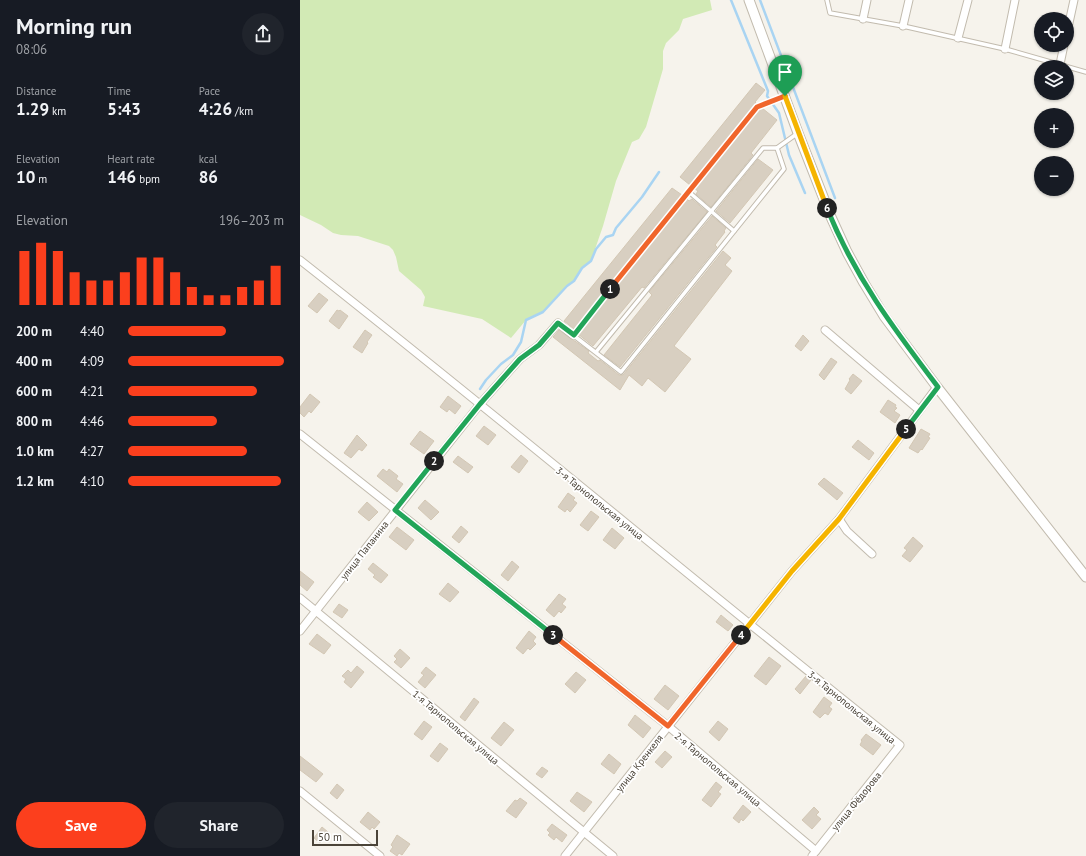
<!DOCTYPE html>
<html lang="en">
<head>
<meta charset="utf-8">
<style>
  body { margin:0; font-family:"PT Sans",sans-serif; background:#20242c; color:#f1f3f6; height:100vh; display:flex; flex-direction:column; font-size:15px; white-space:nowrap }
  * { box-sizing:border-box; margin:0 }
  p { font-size:13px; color:#9ea1a6 }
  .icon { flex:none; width:22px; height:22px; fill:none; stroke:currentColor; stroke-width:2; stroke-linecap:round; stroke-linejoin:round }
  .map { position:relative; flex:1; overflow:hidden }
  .details { display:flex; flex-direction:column; background:#171b24; width:300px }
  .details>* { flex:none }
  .tools { position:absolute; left:734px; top:12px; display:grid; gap:8px }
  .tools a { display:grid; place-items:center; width:40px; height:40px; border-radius:50%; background:#171b24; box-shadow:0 1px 3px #0004; font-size:20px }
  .scale { position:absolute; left:12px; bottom:10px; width:66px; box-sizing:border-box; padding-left:4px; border:2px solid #4b4439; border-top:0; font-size:11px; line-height:14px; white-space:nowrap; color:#4b4439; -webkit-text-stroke:3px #fff; paint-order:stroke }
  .pin { position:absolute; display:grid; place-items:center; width:34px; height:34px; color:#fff; margin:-41px -17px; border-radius:50% 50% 50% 0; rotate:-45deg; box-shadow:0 0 4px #0007 }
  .pin .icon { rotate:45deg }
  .km { position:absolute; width:20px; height:20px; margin:-10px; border-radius:50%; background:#222; color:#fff; font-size:11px; line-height:20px; text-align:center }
  .round { display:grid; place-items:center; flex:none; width:42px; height:42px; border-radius:21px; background:#20242c }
  .head { display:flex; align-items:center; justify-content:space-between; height:68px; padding:0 16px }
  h1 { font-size:22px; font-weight:700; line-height:30px }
  .stats { display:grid; grid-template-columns:repeat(3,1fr); gap:6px; height:68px; padding:4px 16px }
  .stats div { display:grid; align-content:center }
  .stats b { font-size:17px; font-weight:700 }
  .stats small { font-size:11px; font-weight:400 }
  .stats p { font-size:11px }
  .chart { height:112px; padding:8px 16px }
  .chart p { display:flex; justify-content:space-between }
  .chart svg { width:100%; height:72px; margin-top:4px; stroke:#fc3f1d; stroke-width:6 }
  .button { display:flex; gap:8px; margin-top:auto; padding:8px 16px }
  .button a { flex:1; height:46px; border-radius:24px; background:#fc3f1d; color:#fff; font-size:16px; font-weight:700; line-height:46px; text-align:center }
  .button a+a { background:#20242c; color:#f1f3f6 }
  ul { padding:0 16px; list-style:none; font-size:13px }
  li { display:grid; grid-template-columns:64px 48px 1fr; align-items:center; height:30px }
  li i { height:10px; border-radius:5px; background:#fc3f1d }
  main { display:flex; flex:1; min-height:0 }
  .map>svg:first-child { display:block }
</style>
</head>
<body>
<main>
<section class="details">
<div class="head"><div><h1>Morning run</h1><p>08:06</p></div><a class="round"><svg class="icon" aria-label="share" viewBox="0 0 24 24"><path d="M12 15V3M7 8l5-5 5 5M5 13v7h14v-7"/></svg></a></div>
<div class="stats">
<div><p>Distance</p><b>1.29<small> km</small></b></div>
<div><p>Time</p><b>5:43</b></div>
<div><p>Pace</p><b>4:26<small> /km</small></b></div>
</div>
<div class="stats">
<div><p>Elevation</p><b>10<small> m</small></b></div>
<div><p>Heart rate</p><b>146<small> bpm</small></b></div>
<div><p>kcal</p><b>86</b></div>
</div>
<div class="chart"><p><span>Elevation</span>196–203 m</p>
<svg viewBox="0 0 160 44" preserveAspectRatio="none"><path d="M5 44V11M15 44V6M25 44V11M35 44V24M45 44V29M55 44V29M65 44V24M75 44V15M85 44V15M95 44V24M105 44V33M115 44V38M125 44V38M135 44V33M145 44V29M155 44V20"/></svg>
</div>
<ul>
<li><b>200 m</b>4:40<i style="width:63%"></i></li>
<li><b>400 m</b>4:09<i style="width:100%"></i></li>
<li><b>600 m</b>4:21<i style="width:83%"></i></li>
<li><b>800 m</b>4:46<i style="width:57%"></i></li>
<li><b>1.0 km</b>4:27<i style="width:76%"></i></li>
<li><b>1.2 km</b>4:10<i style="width:98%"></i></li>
</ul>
<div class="button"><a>Save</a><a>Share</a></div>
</section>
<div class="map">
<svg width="786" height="856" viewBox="0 0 786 856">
  <rect width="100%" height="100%" fill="#f6f3ec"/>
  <path fill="#d2eab5" d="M 0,0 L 410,0 L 412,10 L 383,19 L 379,30 L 366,43 L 363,51 L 363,69 L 346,127 L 339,139 L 332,142 L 316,181 L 303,226 L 291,261 L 282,268 L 274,281 L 267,286 L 243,312 L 226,320 L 211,338 L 182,319 L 123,306 L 125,297 L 121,290 L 99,271 L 96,257 L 93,250 L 89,246 L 58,236 L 41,235 L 33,233 L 21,225 L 0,215 Z"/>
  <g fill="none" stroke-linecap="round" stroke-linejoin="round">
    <g stroke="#a9d4f2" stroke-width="2.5">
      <path d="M 431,0 L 468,91 L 467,96 L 479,113 L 489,155 L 505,193"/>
      <path d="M 460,0 L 535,198"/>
      <path d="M 180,389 L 186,380 L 201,364 L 213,355 L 221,342 L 226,320 L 243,312 L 267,286 L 274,281 L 282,268 L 291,261 L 296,249 L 306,237 L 313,235 L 316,228 L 342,197 L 359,172"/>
    </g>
  </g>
  <g fill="#d8cfc1" stroke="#d3c7b4">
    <path d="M 456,83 L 465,90 L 455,102 L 457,104 L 390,185 L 380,177 Z"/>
    <path d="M 462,108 L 477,120 L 451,153 L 453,155 L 411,207 L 396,194 L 398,191 L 395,189 L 459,110 Z"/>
    <path d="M 458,159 L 473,170 L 430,223 L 416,211 Z"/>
    <path d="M 372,188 L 382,195 L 274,329 L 264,321 Z"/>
    <path d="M 387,199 L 389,201 L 392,199 L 407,212 L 344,288 L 342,287 L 293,346 L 278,334 Z"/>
    <path d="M 412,216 L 426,228 L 424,231 L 425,232 L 415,245 L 417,247 L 320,367 L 304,355 L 352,295 L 349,292 Z"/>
    <path d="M 423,251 L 431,258 L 425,265 L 432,271 L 374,346 L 391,359 L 365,392 L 348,378 L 342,386 L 329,375 L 320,390 L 253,337 L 259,330 L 289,351 L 288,353 L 298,361 L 300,360 L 319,375 L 323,375 Z"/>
    <path d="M 19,293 L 28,300 L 17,313 L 8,306 Z"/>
    <path d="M 37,310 L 39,311 L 40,310 L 48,316 L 39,329 L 29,321 Z"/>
    <path d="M 65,330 L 72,335 L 67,342 L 68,343 L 62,353 L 53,347 Z"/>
    <path d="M 503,335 L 509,341 L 501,351 L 495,346 Z"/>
    <path d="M 531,358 L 537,362 L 524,380 L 519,375 Z"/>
    <path d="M 553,374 L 562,381 L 551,394 L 545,389 L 550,380 L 549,379 Z"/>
    <path d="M 10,394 L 20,402 L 11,413 L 9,411 L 4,417 L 0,413 L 0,407 Z"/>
    <path d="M 148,396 L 161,406 L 155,414 L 149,409 L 147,412 L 140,407 Z"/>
    <path d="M 588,400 L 596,405 L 595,407 L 597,408 L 594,411 L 600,415 L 595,423 L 580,412 Z"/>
    <path d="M 184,426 L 196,435 L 188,445 L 176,436 Z"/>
    <path d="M 621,429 L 630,434 L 628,437 L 630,438 L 622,450 L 621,449 L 618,453 L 609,448 Z"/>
    <path d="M 120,431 L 134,441 L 124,454 L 110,444 Z"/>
    <path d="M 57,435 L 67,445 L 62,451 L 59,449 L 51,458 L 44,453 Z"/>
    <path d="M 558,440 L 574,453 L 569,460 L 552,447 Z"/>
    <path d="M 221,455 L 228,461 L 219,473 L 211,467 Z"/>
    <path d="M 158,456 L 173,467 L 168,473 L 153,462 Z"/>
    <path d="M 83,469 L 87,472 L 89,469 L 98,476 L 96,479 L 103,484 L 97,492 L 77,476 Z"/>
    <path d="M 524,478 L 543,493 L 537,500 L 518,484 Z"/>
    <path d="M 268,493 L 275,498 L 273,500 L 277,503 L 270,512 L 267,509 L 265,512 L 258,507 Z"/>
    <path d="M 125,500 L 139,512 L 131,520 L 118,508 Z"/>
    <path d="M 67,502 L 78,512 L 69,521 L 58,512 Z"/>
    <path d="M 291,511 L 299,517 L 288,531 L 280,525 Z"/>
    <path d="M 161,526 L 168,532 L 159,543 L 152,537 Z"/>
    <path d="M 97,527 L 114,540 L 106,550 L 89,537 Z"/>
    <path d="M 312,528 L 324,538 L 315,549 L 303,540 Z"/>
    <path d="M 613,537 L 623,546 L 610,562 L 602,556 L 607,550 L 604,548 Z"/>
    <path d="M 212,561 L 219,567 L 208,581 L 201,575 Z"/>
    <path d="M 73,563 L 88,575 L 81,583 L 73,577 L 75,575 L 68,569 Z"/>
    <path d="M 0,571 L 14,582 L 7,591 L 0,585 Z"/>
    <path d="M 148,583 L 159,592 L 150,602 L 139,594 Z"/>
    <path d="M 259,594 L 266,599 L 262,604 L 266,607 L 261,613 L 259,611 L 254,617 L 246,610 Z"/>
    <path d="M 39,604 L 48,610 L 42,618 L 33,612 Z"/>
    <path d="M 421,615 L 433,625 L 428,631 L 416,622 Z"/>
    <path d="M 229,631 L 236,637 L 233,641 L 236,644 L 230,650 L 228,648 L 223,654 L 216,648 Z"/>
    <path d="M 17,634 L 31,645 L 24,654 L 9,644 Z"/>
    <path d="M 100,649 L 110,658 L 101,668 L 94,662 L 97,659 L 94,656 Z"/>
    <path d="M 469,657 L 481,666 L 466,685 L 454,676 Z"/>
    <path d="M 57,666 L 64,672 L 51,688 L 44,682 L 46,679 L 42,676 L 48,670 L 51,673 Z"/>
    <path d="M 126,667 L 136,675 L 125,688 L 118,682 L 124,675 L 121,673 Z"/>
    <path d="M 276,672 L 286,680 L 275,693 L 265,684 Z"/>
    <path d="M 506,676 L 511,680 L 500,694 L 495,689 Z"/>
    <path d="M 365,685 L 379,696 L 368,710 L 354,699 Z"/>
    <path d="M 524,697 L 532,703 L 529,707 L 532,709 L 528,715 L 525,713 L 520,718 L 513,712 Z"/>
    <path d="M 174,698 L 179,702 L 165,721 L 160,717 Z"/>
    <path d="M 335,715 L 351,728 L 343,738 L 328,725 Z"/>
    <path d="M 124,721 L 132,727 L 122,740 L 114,734 Z"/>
    <path d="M 418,721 L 428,729 L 419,741 L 409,732 Z"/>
    <path d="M 204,722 L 214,730 L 201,746 L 191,738 Z"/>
    <path d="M 566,734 L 581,745 L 573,755 L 560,745 L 562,741 L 561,740 Z"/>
    <path d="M 140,743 L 148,749 L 138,762 L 130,756 Z"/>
    <path d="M 365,751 L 372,757 L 362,768 L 355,762 Z"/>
    <path d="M 309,754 L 321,764 L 314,774 L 301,764 Z"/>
    <path d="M 0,756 L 23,774 L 16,782 L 0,770 Z"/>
    <path d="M 242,767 L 248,771 L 242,778 L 236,774 Z"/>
    <path d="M 416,782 L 422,787 L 418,792 L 421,794 L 411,807 L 402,800 Z"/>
    <path d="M 37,784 L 44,790 L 37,799 L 30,793 Z"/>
    <path d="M 277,792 L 292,802 L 284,812 L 270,801 Z"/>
    <path d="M 220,798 L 227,803 L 216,818 L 206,811 L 215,800 L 217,801 Z"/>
    <path d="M 443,805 L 451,812 L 443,821 L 441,819 L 439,823 L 433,818 Z"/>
    <path d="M 514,807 L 519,812 L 516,815 L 521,819 L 512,829 L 502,820 Z"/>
    <path d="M 68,812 L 80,822 L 74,829 L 72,827 L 70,830 L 60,822 Z"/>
    <path d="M 252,824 L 267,835 L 262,842 L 256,837 L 254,840 L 248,835 L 250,833 L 247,830 Z"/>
    <path d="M 22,827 L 28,832 L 20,843 L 14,838 Z"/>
    <path d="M 97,835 L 110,844 L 102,855 L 99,853 L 97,856 L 90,851 L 93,847 L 91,845 Z"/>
  </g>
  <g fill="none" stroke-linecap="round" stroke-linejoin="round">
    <defs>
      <g id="service">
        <path d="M 527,0 L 530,13 L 603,26 L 705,49 L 786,72"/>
        <path d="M 477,148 L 484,169 L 321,372 L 273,335 L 457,107 L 484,96"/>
        <path d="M 389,192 L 434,231"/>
        <path d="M 296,352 L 463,148 L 477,148 L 498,133"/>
      </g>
      <g id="minor">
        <path d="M 563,19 L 567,0"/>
        <path d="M 603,26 L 609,0"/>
        <path d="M 767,32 L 774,0"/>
        <path d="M 658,38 L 668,0"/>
        <path d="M 705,49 L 715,0"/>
        <path d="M 760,64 L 764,45"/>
        <path d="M 0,260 C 202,419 399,585 600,745 L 512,856"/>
        <path d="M 525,330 L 619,410"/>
        <path d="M 0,434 L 368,726 L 516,851"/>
        <path d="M 539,519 L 547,531 L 572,554"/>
        <path d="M 0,598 L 313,856"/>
        <path d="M 0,631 L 180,404 L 220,359 L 239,345 L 258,323 L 273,335"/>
        <path d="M 0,791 L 80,856"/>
        <path d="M 265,856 L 492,571 L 539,519 L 637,387"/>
      </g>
      <path id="tertiary" d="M 449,0 L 498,133 L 531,217 L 547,252 L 564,283 L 584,316 L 637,387 L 786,577"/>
    </defs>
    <use href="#service" stroke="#c2bbae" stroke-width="5.5"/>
    <use href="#minor" stroke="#c2bbae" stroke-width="9"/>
    <use href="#tertiary" stroke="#c2bbae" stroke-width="11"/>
    <use href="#service" stroke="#fff" stroke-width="3.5"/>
    <use href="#minor" stroke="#fff" stroke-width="7"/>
    <use href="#tertiary" stroke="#fff" stroke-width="9"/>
  </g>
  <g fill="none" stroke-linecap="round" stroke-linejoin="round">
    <defs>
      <path id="split-1" d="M 310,289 L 457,107 L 485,96"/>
      <path id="split-2" d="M 134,461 L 180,404 L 220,359 L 239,345 L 258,323 L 274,335 L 310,289"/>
      <path id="split-3" d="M 134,461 L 95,510 L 253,635"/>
      <path id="split-4" d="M 253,635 L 368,726 L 441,635"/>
      <path id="split-5" d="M 441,635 L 492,571 L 539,519 L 606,429"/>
      <path id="split-6" d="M 527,208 C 554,276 594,329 638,387 L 606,429"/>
      <path id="split-7" d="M 485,96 L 527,208"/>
    </defs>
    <use href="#split-1" stroke="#fff" stroke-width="8"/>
    <use href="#split-2" stroke="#fff" stroke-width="8"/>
    <use href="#split-3" stroke="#fff" stroke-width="8"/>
    <use href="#split-4" stroke="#fff" stroke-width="8"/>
    <use href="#split-5" stroke="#fff" stroke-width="8"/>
    <use href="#split-6" stroke="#fff" stroke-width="8"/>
    <use href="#split-7" stroke="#fff" stroke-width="8"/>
    <use href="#split-1" stroke="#f0652b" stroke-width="5"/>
    <use href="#split-2" stroke="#22a559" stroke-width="5"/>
    <use href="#split-3" stroke="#22a559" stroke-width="5"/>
    <use href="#split-4" stroke="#f0652b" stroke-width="5"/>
    <use href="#split-5" stroke="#f5b400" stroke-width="5"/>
    <use href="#split-6" stroke="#22a559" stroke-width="5"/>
    <use href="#split-7" stroke="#f5b400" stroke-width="5"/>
  </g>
  <g text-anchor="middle" stroke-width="3.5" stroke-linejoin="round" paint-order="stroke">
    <g font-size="10" fill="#4b4439" stroke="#fff">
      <text transform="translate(300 503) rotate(39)" y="4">3-я Тарнопольская улица</text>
      <text transform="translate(64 550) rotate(-52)" y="4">улица Папанина</text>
      <text transform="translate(552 707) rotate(39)" y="4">3-я Тарнопольская улица</text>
      <text transform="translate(156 727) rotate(40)" y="4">1-я Тарнопольская улица</text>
      <text transform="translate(339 763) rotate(-52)" y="4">улица Кренкеля</text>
      <text transform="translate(418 769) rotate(40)" y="4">2-я Тарнопольская улица</text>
      <text transform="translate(556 801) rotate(-51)" y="4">улица Фёдорова</text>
    </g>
  </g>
</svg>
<div class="tools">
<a><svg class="icon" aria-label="locate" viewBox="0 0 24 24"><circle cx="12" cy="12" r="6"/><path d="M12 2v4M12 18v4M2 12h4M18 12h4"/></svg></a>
<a><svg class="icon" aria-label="layers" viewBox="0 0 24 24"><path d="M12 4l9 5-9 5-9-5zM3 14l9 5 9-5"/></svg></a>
<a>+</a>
<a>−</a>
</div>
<div class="scale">50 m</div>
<div class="pin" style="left:485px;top:96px;background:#1e9e55"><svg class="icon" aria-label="arrive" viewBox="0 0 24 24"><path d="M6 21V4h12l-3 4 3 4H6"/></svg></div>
<b class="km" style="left:310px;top:289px">1</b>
<b class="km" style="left:134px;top:461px">2</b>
<b class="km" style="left:253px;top:635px">3</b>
<b class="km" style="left:441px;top:635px">4</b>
<b class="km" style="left:606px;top:429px">5</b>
<b class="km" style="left:527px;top:208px">6</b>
</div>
</main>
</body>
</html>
